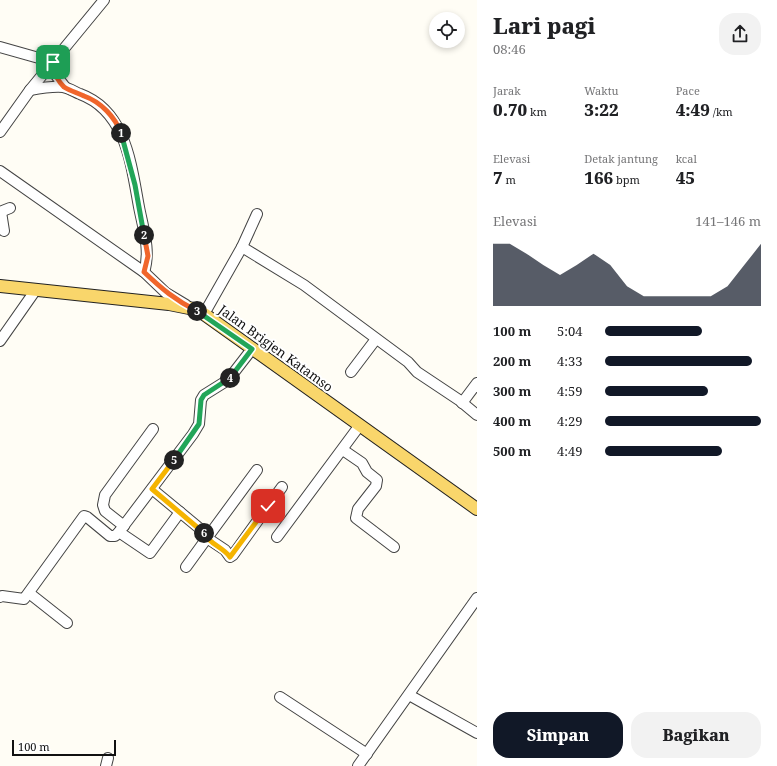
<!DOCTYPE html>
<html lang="id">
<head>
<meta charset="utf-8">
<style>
  body { margin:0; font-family:"Noto Serif",serif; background:#f2f2f2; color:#202124; height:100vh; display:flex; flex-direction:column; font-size:15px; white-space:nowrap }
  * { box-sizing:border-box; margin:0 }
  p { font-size:13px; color:#757577 }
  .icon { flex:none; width:22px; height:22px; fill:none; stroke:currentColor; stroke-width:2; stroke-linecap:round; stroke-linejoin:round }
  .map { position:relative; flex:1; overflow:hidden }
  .sheet { display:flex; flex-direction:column; background:#fff; width:300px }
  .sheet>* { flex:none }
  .tools { position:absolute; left:429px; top:12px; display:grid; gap:8px }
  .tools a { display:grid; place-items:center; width:36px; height:36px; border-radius:50%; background:#fff; box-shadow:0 2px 6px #0003; font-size:20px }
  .scale { position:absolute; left:12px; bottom:10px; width:104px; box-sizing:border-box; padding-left:4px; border:2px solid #111; border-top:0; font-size:11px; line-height:14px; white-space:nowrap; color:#111; -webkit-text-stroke:3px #fff; paint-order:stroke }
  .pin { position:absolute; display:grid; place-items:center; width:34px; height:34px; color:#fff; margin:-17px; border-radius:8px; box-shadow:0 2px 6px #0006 }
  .km { position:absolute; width:20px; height:20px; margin:-10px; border-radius:50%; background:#222; color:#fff; font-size:11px; line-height:20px; text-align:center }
  .round { display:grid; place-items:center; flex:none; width:42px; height:42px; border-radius:16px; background:#f2f2f2 }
  .summary { display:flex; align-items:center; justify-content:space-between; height:68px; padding:0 16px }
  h1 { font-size:22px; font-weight:800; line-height:30px }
  .figures { display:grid; grid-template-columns:repeat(3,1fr); gap:6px; height:68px; padding:4px 16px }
  .figures div { display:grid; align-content:center }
  .figures b { font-size:17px; font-weight:800 }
  .figures small { font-size:11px; font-weight:400 }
  .figures p { font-size:11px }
  .chart { height:112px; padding:8px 16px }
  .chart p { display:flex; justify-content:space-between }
  .chart svg { width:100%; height:72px; margin-top:4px; fill:#111827; opacity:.7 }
  .button { display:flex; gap:8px; margin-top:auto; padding:8px 16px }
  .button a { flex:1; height:46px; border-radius:16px; background:#111827; color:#fff; font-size:16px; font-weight:800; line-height:46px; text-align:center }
  .button a+a { background:#f2f2f2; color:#202124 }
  ul { padding:0 16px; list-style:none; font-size:13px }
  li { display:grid; grid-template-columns:64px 48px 1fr; align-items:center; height:30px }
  li i { height:10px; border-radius:5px; background:#111827 }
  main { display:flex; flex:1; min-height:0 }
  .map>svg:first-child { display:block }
</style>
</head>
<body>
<main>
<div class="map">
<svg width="477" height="766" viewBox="0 0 477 766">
  <rect width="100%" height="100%" fill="#fffdf5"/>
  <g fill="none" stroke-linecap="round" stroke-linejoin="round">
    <defs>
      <g id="minor">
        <path d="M 0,47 L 53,62"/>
        <path d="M 52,65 L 55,74 L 65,87"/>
        <path d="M 30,90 C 41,88 52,86 63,87 C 69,88 75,92 80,94 C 126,111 131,164 139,207 C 143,228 151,251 144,272"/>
        <path d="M 0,132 L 30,90 L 104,0"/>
        <path d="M 0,171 L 144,272 L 166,293 L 186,305"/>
        <path d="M 0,212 L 10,208"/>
        <path d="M 1,212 L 4,231"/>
        <path d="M 242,247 L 304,285 L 408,362 L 417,372 L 459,400 L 477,415"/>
        <path d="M 204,314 L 242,247 L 257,214"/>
        <path d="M 0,341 L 35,291"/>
        <path d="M 351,372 L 376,339"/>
        <path d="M 462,403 L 477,383"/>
        <path d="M 343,450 L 362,463 L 367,472 L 377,480 L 376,486 L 358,509 L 356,518 L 394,547"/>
        <path d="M 152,489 L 204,532 L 207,538 L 257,470"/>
        <path d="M 124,526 L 105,511 L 103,505 L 105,495 L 153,429"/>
        <path d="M 119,532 L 150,553 L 180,512"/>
        <path d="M 277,537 L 360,425"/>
        <path d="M 186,567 L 207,538 L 225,550 L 230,557 L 233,555 L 282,487"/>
        <path d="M 29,593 L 67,623"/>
        <path d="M 0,597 L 2,596 L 24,599 L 84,516 L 87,517 L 110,536 L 115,536 L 119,532 L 193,434 L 199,424 L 201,400 L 204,395 L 228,380 L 252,349"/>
        <path d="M 409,695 L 477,733"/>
        <path d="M 280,697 L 367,754"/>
        <path d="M 106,766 L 108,758"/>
        <path d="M 358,766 L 477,598"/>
      </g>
      <path id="major" d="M 0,286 L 169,304 L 194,309 L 204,314 L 477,509"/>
    </defs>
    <use href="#minor" stroke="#444" stroke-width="12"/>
    <use href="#major" stroke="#222" stroke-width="14"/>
    <use href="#minor" stroke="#fff" stroke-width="10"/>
    <use href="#major" stroke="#f9d66b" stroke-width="12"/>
  </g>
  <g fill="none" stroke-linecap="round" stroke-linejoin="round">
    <defs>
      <path id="split-1" d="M 53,62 L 52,65 C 54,73 58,81 64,87 C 70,91 78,93 84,96 C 101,102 115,117 121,133"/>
      <path id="split-2" d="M 121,133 L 135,185 L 144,235"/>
      <path id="split-3" d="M 144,235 L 148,256 L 144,272 C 162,289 175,300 197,311"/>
      <path id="split-4" d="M 197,311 L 252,349 L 230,378"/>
      <path id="split-5" d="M 174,460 L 199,424 L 201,400 L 204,395 L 230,378"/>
      <path id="split-6" d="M 174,460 L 152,489 L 204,533"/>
      <path id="split-7" d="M 204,533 C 209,544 223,547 230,557 L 268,506"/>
    </defs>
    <use href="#split-1" stroke="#fff" stroke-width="8"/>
    <use href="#split-2" stroke="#fff" stroke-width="8"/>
    <use href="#split-3" stroke="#fff" stroke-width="8"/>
    <use href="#split-4" stroke="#fff" stroke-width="8"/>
    <use href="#split-5" stroke="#fff" stroke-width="8"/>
    <use href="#split-6" stroke="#fff" stroke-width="8"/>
    <use href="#split-7" stroke="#fff" stroke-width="8"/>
    <use href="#split-1" stroke="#f0652b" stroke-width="5"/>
    <use href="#split-2" stroke="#22a559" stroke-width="5"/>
    <use href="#split-3" stroke="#f0652b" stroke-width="5"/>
    <use href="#split-4" stroke="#22a559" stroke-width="5"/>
    <use href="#split-5" stroke="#22a559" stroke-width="5"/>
    <use href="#split-6" stroke="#f5b400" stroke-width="5"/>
    <use href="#split-7" stroke="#f5b400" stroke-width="5"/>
  </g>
  <g text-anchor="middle" stroke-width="4" stroke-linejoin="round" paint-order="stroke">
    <g font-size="13" fill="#111" stroke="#fff">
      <text transform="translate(276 348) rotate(36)" y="5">Jalan Brigjen Katamso</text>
    </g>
  </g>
</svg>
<div class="tools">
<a><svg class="icon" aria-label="locate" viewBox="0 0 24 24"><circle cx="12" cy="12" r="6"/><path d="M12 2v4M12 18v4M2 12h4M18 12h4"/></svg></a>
</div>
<div class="scale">100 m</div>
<div class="pin" style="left:53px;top:62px;background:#1e9e55"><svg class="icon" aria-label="arrive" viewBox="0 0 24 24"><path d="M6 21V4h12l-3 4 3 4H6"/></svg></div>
<div class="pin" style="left:268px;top:506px;background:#d93025"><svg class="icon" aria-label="check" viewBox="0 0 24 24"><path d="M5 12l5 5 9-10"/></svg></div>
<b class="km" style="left:121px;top:133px">1</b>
<b class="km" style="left:144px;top:235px">2</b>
<b class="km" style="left:197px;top:311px">3</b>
<b class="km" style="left:230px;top:378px">4</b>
<b class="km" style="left:174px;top:460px">5</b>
<b class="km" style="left:204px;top:533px">6</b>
</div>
<section class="sheet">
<div class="summary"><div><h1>Lari pagi</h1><p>08:46</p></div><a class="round"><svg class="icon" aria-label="share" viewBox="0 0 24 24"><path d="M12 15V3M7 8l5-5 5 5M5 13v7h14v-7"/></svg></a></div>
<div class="figures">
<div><p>Jarak</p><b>0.70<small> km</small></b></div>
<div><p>Waktu</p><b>3:22</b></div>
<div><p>Pace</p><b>4:49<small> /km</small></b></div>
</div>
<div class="figures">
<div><p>Elevasi</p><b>7<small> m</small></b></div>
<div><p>Detak jantung</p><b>166<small> bpm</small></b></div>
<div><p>kcal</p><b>45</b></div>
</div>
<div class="chart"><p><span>Elevasi</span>141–146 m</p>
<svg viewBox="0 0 160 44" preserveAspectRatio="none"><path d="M0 44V6L10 6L20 12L30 19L40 25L50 19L60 12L70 19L80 32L90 38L100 38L110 38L120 38L130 38L140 32L150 19L160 6V44z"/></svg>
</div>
<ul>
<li><b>100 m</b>5:04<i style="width:62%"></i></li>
<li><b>200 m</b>4:33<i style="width:94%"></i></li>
<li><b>300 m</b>4:59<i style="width:66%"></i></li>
<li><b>400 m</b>4:29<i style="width:100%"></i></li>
<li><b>500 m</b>4:49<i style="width:75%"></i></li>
</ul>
<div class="button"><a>Simpan</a><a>Bagikan</a></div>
</section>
</main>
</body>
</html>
